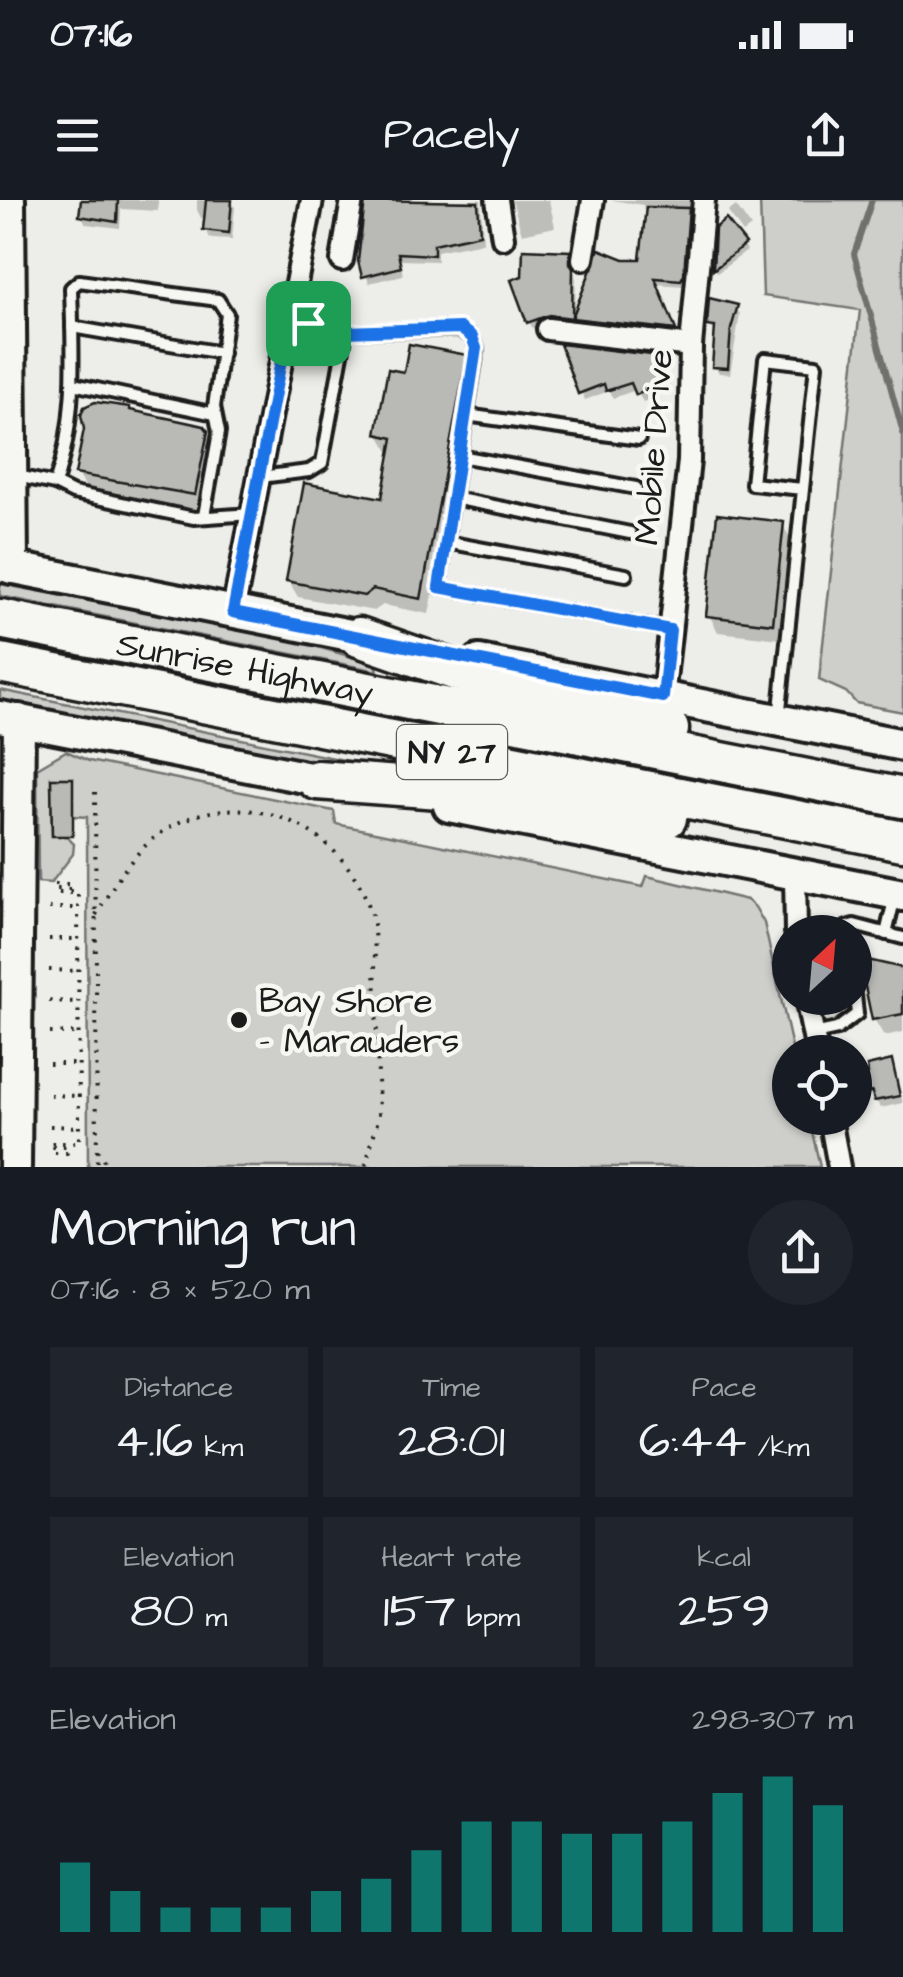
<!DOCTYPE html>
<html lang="en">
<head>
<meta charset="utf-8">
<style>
  body { margin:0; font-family:"Architects Daughter",sans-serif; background:#20242c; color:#f1f3f6; height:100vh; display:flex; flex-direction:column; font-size:38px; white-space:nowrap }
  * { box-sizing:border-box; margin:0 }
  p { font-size:32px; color:#9ea1a6 }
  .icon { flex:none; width:55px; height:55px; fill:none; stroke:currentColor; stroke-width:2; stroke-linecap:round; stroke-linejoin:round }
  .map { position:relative; height:967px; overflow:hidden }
  .drawer { display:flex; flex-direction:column; background:#171b24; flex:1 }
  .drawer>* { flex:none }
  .needle { width:65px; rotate:26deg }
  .tools { position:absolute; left:772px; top:715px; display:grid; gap:20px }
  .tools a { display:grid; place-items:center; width:100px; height:100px; border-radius:50%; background:#171b24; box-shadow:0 2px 8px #0004; font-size:50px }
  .pin { position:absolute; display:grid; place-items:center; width:85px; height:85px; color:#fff; margin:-42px; border-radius:20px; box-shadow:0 5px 15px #0006 }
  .round { display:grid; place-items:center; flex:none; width:105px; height:105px; border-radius:52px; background:#20242c }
  .headline { display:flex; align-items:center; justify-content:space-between; height:170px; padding:0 50px }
  h1 { font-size:55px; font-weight:600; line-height:75px }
  .figures { display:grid; grid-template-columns:repeat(3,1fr); gap:15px; height:170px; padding:10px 50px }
  .figures div { display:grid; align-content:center; border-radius:0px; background:#20242c; text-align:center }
  .figures b { font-size:50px; font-weight:600 }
  .figures small { font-size:28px; font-weight:400 }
  .figures p { font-size:28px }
  .chart { height:280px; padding:20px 50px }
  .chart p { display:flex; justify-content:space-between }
  .chart svg { width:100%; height:180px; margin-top:10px; stroke:#0f766e; stroke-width:6 }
  .status { display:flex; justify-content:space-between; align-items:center; height:70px; padding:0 50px; background:#171b24; direction:ltr }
  .status svg { height:28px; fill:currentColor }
  header { display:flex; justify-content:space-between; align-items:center; height:130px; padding:0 50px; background:#171b24; font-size:45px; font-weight:600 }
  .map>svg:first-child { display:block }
</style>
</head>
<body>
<div class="status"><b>07:16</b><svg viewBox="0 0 49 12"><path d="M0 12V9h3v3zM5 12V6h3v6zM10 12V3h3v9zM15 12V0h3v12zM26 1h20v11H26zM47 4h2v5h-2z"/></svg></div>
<header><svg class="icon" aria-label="menu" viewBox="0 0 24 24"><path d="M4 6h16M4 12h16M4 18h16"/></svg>Pacely<svg class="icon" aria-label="share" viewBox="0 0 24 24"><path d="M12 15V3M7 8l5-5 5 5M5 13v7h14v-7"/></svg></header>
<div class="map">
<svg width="903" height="967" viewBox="0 0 903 967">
  <rect width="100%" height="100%" fill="#edede9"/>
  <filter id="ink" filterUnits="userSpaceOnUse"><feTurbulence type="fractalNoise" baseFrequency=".01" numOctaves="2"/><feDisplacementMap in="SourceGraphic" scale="20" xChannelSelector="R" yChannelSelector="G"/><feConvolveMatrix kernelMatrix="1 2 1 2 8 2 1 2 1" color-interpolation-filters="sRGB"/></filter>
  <g filter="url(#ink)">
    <g fill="#cececb" stroke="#757574" stroke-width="2.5">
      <path d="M 760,0 L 903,0 L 903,512 L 856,503 L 846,492 L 819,480 L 860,110 L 763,96 Z"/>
      <path d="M 0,384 L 280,436 L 376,464 L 378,471 L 0,396 Z"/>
      <path d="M 0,490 L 398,571 L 320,568 L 0,503 Z"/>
      <path d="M 66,551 L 89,561 L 334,611 L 336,624 L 643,687 L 647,676 L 747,700 L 755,707 L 764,723 L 793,852 L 790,852 L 790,918 L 809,918 L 820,967 L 88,967 L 87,617 L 73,616 L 51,579 L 52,635 L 66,636 L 74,644 L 73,654 L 51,683 L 38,682 L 37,568 Z"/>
    </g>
    <g fill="#0003">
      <path d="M 83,0 L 158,0 L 158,11 L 121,9 L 120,28 L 86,24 L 82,16 Z"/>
      <path d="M 197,0 L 231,0 L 235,7 L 232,39 L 210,38 L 206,30 L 207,18 L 201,18 L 197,10 Z"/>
      <path d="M 367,0 L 481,0 L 483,42 L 437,51 L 437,61 L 400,60 L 403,75 L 369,83 L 360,60 Z"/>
      <path d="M 512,0 L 549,0 L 555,27 L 522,34 Z"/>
      <path d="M 611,0 L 694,0 L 687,83 L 685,86 L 656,84 L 677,137 L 579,125 L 575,118 L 575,125 L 554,122 L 534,130 L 529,122 L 569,53 L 576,79 L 575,115 L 624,61 L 643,62 L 647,22 L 643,5 Z"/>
      <path d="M 736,6 L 751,27 L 743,33 L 728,12 Z"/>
      <path d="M 743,46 L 747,51 L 717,73 L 714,68 Z"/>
      <path d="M 736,108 L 740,114 L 730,174 L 719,173 L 715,166 L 717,133 L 709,126 Z"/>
      <path d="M 564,147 L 663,167 L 671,189 L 643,202 L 636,190 L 613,198 L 609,191 L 585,200 Z"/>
      <path d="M 466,158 L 475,174 L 429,414 L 383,405 L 374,411 L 298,397 L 288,380 L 384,301 L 393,251 L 388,250 L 378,233 L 406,175 Z"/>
      <path d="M 131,213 L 203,228 L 216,250 L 203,311 L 87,290 L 78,274 Z"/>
      <path d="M 782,324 L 792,341 L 781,439 L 718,432 L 709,415 Z"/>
      <path d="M 903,771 L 903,832 L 884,836 L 874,819 Z"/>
      <path d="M 891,863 L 903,903 L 881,908 L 869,892 Z"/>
    </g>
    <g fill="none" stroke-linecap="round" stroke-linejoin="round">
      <path stroke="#6f6f6d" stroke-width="6" d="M 872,0 L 854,54 L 903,233"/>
    </g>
    <g fill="#b9b9b6" stroke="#1c1c1c" stroke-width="2.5">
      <path d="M 81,0 L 118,0 L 117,22 L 79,16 Z"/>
      <path d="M 206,0 L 232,0 L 229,33 L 203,30 Z"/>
      <path d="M 365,0 L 478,2 L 480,34 L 434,44 L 434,55 L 398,53 L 401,67 L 362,77 L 358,61 Z"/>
      <path d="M 646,7 L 689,8 L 684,74 L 681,80 L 655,78 L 676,130 L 572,118 L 599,49 L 624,59 L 640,59 Z"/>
      <path d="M 726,19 L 746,44 L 713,70 L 715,28 Z"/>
      <path d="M 523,49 L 570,51 L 570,63 L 573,69 L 572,118 L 549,115 L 527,123 L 511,80 L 522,76 Z"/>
      <path d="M 709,98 L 738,105 L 731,129 L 728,168 L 712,167 L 715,127 L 707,126 Z"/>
      <path d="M 409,144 L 467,155 L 421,399 L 373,389 L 364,396 L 286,381 L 304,283 L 382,298 L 393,238 L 376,234 L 388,169 L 404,172 Z"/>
      <path d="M 560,144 L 660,156 L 668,181 L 636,195 L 631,183 L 606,191 L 604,184 L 578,194 Z"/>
      <path d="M 95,202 L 130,207 L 130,210 L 204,226 L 208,231 L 195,295 L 75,274 L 84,229 L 81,215 L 84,207 Z"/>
      <path d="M 717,314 L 784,322 L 773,424 L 706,416 Z"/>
      <path d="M 51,578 L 73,578 L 73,636 L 52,636 Z"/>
      <path d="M 859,758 L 903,768 L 903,814 L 872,820 Z"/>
      <path d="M 892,860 L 900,896 L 874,901 L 872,892 L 866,893 L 862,875 L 868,874 L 867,866 Z"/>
    </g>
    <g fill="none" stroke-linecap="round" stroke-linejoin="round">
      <defs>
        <g id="lane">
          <path d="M 290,119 L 346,132"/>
          <path d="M 72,127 L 222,153"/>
          <path d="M 73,184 L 215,214"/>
          <path d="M 466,215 L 639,239"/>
          <path d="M 460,256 L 636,288"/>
          <path d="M 17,276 L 55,284 L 73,293 L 194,318 L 252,314"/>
          <path d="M 260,277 L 309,271 L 322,263 L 346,132 L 459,129 L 472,137 L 477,149 L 439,387 L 670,430"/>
          <path d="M 55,284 C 77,220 73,156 71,88 L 79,81 L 218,100 L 227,114 L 214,207 L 219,232 L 204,316"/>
          <path d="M 453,298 L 630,333"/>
          <path d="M 446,342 L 626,375"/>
          <path d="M 779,519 L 816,165 L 765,159 L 752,284 L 803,289"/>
          <path d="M 848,732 L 847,727 L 854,725 L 903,738"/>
          <path d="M 886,734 L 895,696"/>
          <path d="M 814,834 L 837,829 L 857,814 L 855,795"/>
        </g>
        <g id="street">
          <path d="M 497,0 L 503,38"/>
          <path d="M 583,59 L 593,0"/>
          <path d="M 342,60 L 352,0"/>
          <path d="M 548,129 L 691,146"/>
          <path d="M 233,412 L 312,0"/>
          <path d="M 663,497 L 689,261 L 691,146 L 704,0"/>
          <path d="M 795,673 L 796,732"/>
          <path d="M 806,798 L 817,852"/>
          <path d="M 830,918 L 839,967"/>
        </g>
        <g id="secondary">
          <path d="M 9,0 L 12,368"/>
          <path d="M 0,365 L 380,441"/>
          <path d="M 479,461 L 903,545"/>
          <path d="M 0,517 L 335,583"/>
          <path d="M 449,606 L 903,695"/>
          <path d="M 15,967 L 19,520"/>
        </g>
        <g id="highway">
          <path id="s1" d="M 0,419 L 903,598"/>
          <path d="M 359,437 L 460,472 L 669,529"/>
          <path d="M 0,463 L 903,641"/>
          <path d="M 317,580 L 454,590 L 667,618"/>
        </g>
      </defs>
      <use href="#lane" stroke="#1c1c1c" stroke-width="18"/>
      <use href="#street" stroke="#1c1c1c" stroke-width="28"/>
      <use href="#secondary" stroke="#1c1c1c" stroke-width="38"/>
      <use href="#highway" stroke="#1c1c1c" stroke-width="45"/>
      <g stroke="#1c1c1c" stroke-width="4" stroke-dasharray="2.5 8" stroke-linecap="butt">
        <path d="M 95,592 L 97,967"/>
        <path d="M 55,684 L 71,684 L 70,689 L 56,689 L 56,693 L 78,693 L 79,943 L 50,943 L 50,947 L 68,947 L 67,953 L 55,953"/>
        <path d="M 49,708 L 78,708"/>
        <path d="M 96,715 C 114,684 133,651 164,631 C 247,577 354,631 374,724 L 379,916 L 365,967"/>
        <path d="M 49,739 L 78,739"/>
        <path d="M 49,770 L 79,771"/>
        <path d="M 49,801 L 79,802"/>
        <path d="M 50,833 L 79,833"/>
        <path d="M 49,864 L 79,864"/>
        <path d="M 50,895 L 79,896"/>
        <path d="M 50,926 L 79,927"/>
        <path d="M 97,950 L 108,967"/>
      </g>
      <use href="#lane" stroke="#f6f6f2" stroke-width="10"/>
      <use href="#street" stroke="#f6f6f2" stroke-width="20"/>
      <use href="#secondary" stroke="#f6f6f2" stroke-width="30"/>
      <use href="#highway" stroke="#f6f6f2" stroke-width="38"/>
    </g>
  </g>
  <g fill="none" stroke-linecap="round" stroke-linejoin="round" filter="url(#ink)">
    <defs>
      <path id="route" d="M 289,119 L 346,132 L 460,128 L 472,137 L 476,148 L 439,387 L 670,430 L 663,497 L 233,412 Z"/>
    </defs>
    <use href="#route" stroke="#fff" stroke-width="20"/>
    <use href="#route" stroke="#1a73e8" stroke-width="12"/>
  </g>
  <circle fill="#1c1c1c" stroke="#f6f6f2" stroke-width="4" cx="239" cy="820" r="10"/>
  <g text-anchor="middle" stroke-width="9" stroke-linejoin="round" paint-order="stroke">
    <rect fill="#f6f6f2" stroke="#5d5d5c" stroke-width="2.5" x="397" y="525" width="110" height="54" rx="8"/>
    <g font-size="32" font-weight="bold" fill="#1c1c1c">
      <text x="452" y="563">NY 27</text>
    </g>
    <g font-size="35" fill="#1c1c1c" stroke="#f6f6f2">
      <text transform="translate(653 247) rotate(-86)" y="12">Mobile Drive</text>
      <text dy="12" stroke="none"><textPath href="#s1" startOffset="250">Sunrise Highway</textPath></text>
    </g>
    <g font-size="35" fill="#1c1c1c" stroke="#f6f6f2" text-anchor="start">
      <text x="259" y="812">Bay Shore<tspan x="259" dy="40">- Marauders</tspan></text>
    </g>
  </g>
</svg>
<div class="tools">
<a><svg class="needle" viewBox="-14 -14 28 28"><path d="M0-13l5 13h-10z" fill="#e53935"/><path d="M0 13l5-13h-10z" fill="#9ea1a6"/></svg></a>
<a><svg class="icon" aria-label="locate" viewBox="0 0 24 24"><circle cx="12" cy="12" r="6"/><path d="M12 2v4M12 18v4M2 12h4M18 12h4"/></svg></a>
</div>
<div class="pin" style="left:308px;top:123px;background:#1e9e55"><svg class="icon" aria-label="arrive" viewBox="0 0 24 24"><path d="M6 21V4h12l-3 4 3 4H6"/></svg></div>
</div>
<section class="drawer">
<div class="headline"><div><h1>Morning run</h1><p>07:16 · 8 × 520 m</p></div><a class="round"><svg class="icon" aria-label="share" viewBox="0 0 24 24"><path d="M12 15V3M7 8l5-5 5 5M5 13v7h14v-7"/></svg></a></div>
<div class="figures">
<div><p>Distance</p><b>4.16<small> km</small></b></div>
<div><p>Time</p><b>28:01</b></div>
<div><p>Pace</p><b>6:44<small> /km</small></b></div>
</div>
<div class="figures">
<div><p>Elevation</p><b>80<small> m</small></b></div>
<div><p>Heart rate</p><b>157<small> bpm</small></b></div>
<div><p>kcal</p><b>259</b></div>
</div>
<div class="chart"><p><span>Elevation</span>298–307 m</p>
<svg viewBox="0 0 160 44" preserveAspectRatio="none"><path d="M5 44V27M15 44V34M25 44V38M35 44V38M45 44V38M55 44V34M65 44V31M75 44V24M85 44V17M95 44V17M105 44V20M115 44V20M125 44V17M135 44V10M145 44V6M155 44V13"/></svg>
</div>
</section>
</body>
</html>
